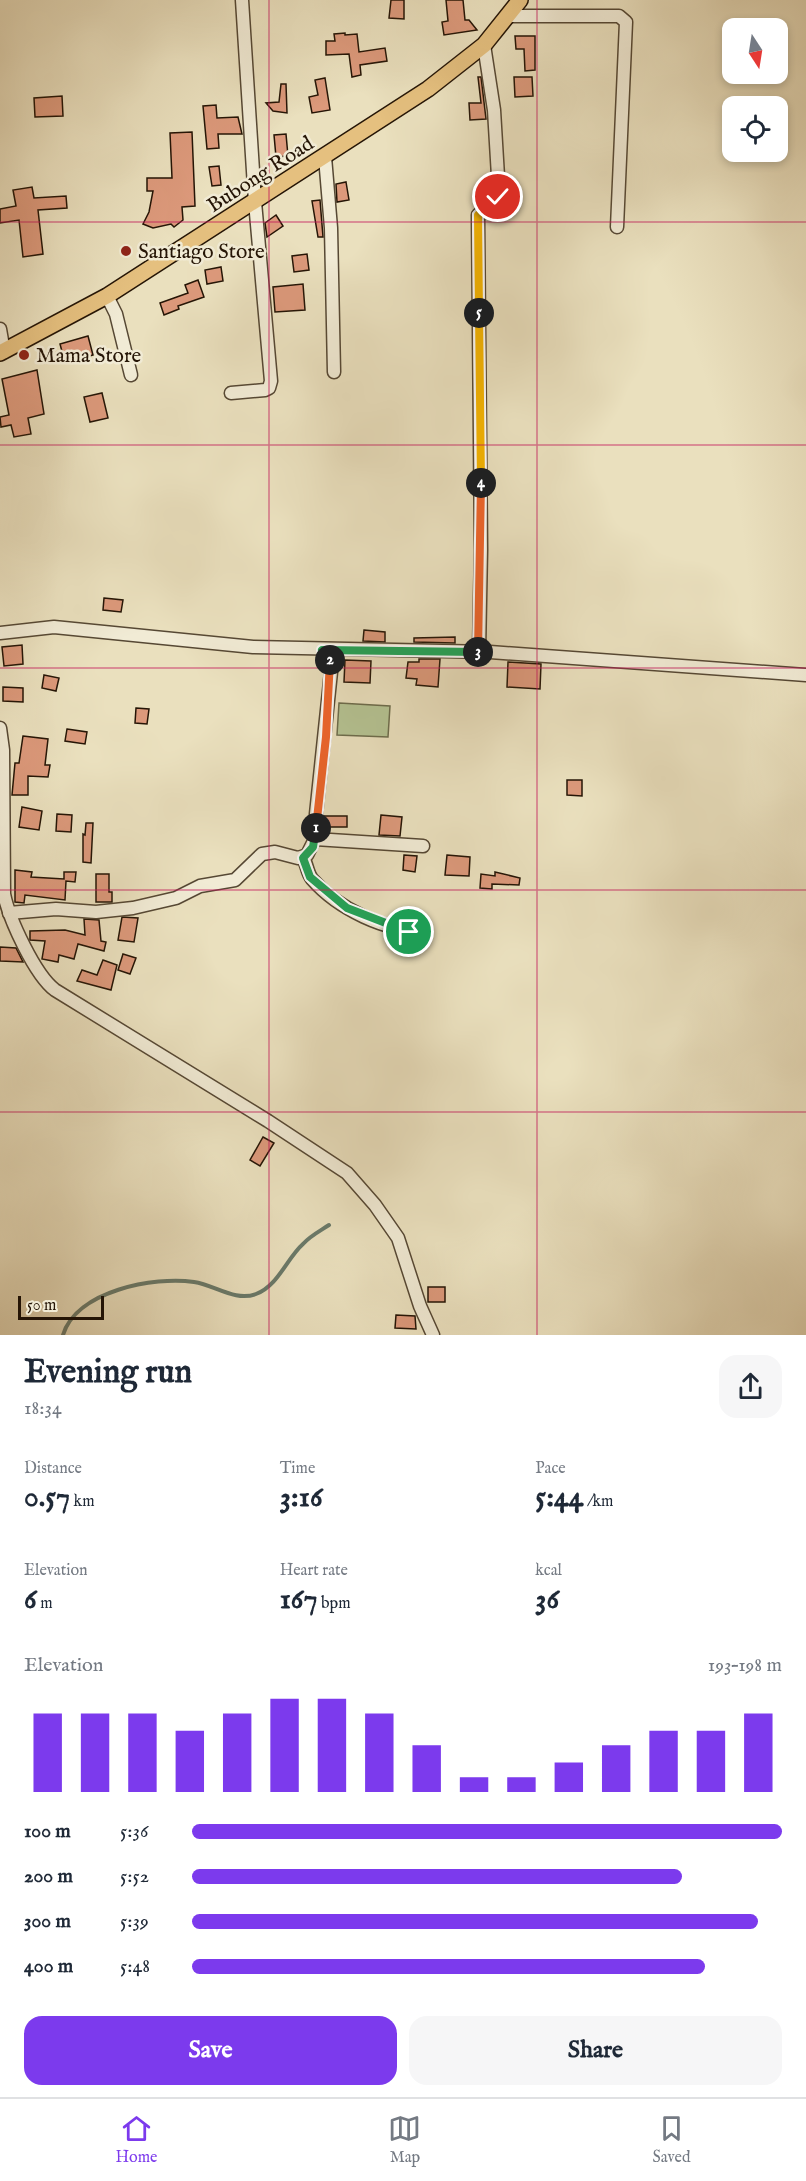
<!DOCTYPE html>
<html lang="en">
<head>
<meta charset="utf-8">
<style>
  body { margin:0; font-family:"IM FELL English",serif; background:#f6f6f7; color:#1f2937; height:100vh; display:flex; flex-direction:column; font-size:22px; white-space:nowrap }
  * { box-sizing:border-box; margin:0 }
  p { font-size:20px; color:#747a83 }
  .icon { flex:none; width:33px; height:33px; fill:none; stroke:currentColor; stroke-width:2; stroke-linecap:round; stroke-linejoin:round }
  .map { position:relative; height:1335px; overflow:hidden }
  .details { display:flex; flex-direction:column; background:#fff; flex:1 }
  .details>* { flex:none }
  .needle { width:39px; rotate:168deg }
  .fabs { position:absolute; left:722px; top:18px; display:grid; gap:12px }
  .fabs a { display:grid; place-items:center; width:66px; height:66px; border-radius:12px; background:#fff; box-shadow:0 3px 9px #0003; font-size:30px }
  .scale { position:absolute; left:18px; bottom:15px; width:86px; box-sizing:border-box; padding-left:6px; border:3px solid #251506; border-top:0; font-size:16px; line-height:21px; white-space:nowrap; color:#251506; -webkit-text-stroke:4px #f1ebd5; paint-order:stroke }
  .pin { position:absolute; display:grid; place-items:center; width:51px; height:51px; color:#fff; margin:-26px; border:3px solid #fff; border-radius:50%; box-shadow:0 2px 6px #0007 }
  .km { position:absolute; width:30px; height:30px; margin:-15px; border-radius:50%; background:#222; color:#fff; font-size:16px; line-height:30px; text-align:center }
  .round { display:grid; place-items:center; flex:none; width:63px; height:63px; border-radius:18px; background:#f6f6f7 }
  .overview { display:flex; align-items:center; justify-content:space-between; height:102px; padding:0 24px }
  h1 { font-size:33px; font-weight:800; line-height:45px }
  .metrics { display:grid; grid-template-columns:repeat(3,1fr); gap:9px; height:102px; padding:6px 24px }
  .metrics div { display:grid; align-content:center }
  .metrics b { font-size:30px; font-weight:800 }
  .metrics small { font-size:16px; font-weight:400 }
  .metrics p { font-size:16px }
  .chart { height:168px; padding:12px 24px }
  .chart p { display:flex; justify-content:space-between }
  .chart svg { width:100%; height:108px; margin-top:6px; stroke:#7c3aed; stroke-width:6 }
  .button { display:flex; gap:12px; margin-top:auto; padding:12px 24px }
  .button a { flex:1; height:69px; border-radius:18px; background:#7c3aed; color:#fff; font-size:24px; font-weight:800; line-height:69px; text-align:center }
  .button a+a { background:#f6f6f7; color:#1f2937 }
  ul { padding:0 24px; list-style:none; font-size:20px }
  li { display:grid; grid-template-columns:96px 72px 1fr; align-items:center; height:45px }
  li i { height:15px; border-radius:8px; background:#7c3aed }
  .menu { display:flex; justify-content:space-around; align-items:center; height:84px; border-top:2px solid #e0e1e3; background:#fff; font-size:16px; color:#747a83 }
  .menu a { display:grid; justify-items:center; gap:3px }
  .menu .active { color:#7c3aed }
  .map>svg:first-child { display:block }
</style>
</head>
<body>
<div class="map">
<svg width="806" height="1335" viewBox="0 0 806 1335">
  <rect width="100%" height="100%" fill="#eae0be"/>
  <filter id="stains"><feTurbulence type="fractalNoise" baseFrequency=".00333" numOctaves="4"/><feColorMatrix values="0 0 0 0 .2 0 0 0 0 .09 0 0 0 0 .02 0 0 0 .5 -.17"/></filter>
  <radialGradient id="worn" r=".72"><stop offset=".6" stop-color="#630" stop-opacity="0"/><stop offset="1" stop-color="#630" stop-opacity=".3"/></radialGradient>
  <path fill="#b5c393" stroke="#6d6c4c" stroke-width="1.5" d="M 339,703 L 390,706 L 388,737 L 337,735 Z"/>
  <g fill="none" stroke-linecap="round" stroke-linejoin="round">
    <path stroke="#6a7a6a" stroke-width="4" d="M 63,1335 C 76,1291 154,1276 194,1282 C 215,1285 235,1302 256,1294 C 278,1286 287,1258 303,1244 C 310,1236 320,1231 329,1225"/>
  </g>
  <g fill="#dc997b" stroke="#251506" stroke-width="1.5">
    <path d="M 391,0 L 404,0 L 404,19 L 389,18 Z"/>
    <path d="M 446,0 L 463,0 L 465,20 L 469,20 L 477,30 L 444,35 L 442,22 L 448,21 Z"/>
    <path d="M 345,33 L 345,35 L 357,34 L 359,52 L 385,48 L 387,61 L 360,65 L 361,75 L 352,77 L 349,54 L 326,55 L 326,41 L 335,41 L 334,34 Z"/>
    <path d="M 515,36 L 535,36 L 535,70 L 525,71 L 524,49 L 516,49 Z"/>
    <path d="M 478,77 L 481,77 L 486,119 L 470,120 L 469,103 L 481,103 Z"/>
    <path d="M 514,77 L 532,77 L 533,96 L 515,97 Z"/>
    <path d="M 325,78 L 330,110 L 312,113 L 309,97 L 318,95 L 315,80 Z"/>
    <path d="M 281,84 L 286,84 L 287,113 L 273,111 L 266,103 L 279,102 Z"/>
    <path d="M 62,96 L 63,116 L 35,117 L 34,98 Z"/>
    <path d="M 216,105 L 217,118 L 238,117 L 242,134 L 218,134 L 219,148 L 207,149 L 203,106 Z"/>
    <path d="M 192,132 L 195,206 L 182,207 L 183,220 L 174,227 L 171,224 L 153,228 L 143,224 L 149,212 L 153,191 L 147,191 L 147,178 L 172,178 L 170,133 Z"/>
    <path d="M 286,134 L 288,156 L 276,157 L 274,135 Z"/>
    <path d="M 219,166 L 221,185 L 212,186 L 209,167 Z"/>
    <path d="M 346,182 L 349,200 L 337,202 L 336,184 Z"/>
    <path d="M 32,187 L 34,198 L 66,196 L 67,208 L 38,210 L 43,254 L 23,257 L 19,220 L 0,223 L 0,209 L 16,206 L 13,190 Z"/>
    <path d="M 320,200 L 323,237 L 318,237 L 312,201 Z"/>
    <path d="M 276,215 L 283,226 L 267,237 L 265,223 Z"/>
    <path d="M 307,254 L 309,270 L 294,272 L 292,256 Z"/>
    <path d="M 221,267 L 223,281 L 207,284 L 205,270 Z"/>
    <path d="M 198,280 L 204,297 L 178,306 L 179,309 L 164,315 L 160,303 L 188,293 L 185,285 Z"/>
    <path d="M 303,284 L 305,310 L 275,312 L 273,287 Z"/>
    <path d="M 88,336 L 93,355 L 65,363 L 60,344 Z"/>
    <path d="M 37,370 L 44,414 L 28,418 L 31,434 L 14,437 L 11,425 L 1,427 L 0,417 L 9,415 L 2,379 Z"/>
    <path d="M 102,393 L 108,418 L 90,422 L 84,397 Z"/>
    <path d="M 104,598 L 123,600 L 121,612 L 103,610 Z"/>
    <path d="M 364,630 L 385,632 L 385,642 L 363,641 Z"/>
    <path d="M 455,637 L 455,643 L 414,642 L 414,638 Z"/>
    <path d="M 22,645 L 23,664 L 4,666 L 2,647 Z"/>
    <path d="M 419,659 L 440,659 L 438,687 L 416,685 L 417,679 L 406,678 L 408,662 L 419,662 Z"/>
    <path d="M 345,660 L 371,661 L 370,683 L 344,682 Z"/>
    <path d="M 508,662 L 541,664 L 540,689 L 507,687 Z"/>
    <path d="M 44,675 L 59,678 L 56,691 L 42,688 Z"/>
    <path d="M 3,687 L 23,688 L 23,702 L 3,701 Z"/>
    <path d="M 136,708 L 149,709 L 147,724 L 135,723 Z"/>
    <path d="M 67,729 L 87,732 L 85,744 L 65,741 Z"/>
    <path d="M 23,736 L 48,739 L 45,765 L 50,765 L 48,777 L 28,776 L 28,795 L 12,795 L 15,763 L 19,763 Z"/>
    <path d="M 567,780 L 582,780 L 582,796 L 567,795 Z"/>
    <path d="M 22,807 L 42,811 L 39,830 L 19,827 Z"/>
    <path d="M 57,814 L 72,815 L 71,832 L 56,831 Z"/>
    <path d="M 381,815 L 402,817 L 400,836 L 379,835 Z"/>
    <rect x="324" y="816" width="23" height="11"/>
    <path d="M 86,823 L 93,823 L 91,863 L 83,862 L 83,834 L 85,835 Z"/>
    <path d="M 404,855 L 417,856 L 415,872 L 403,870 Z"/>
    <path d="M 447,855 L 470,857 L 469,876 L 445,875 Z"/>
    <path d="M 15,870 L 32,872 L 31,877 L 64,879 L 64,872 L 76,872 L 75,882 L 66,881 L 65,900 L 25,895 L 24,903 L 15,902 Z"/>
    <path d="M 495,872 L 520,878 L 519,885 L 492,884 L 492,889 L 480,888 L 481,874 L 495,876 Z"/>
    <path d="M 96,874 L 109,874 L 109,892 L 112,892 L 112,902 L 96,902 Z"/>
    <path d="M 122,917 L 138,918 L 134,942 L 118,940 Z"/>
    <path d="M 84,919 L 99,920 L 101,941 L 106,942 L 104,951 L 78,944 L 74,959 L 59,955 L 58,962 L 42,959 L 45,941 L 30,940 L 30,931 L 65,930 L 85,935 Z"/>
    <path d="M 0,947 L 16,948 L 23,962 L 0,961 Z"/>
    <path d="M 123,954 L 136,958 L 130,974 L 118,970 Z"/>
    <path d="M 103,960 L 117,965 L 111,990 L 77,981 L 82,970 L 97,975 Z"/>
    <path d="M 263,1137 L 274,1143 L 260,1166 L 250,1160 Z"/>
    <rect x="428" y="1287" width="17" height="15"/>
    <path d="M 396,1315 L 415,1316 L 416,1329 L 395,1328 Z"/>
  </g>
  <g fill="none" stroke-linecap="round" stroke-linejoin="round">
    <defs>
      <g id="minor">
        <path d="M 508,16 L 619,16 L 626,22 L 617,227"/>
        <path d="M 325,157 L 331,228 L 334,372"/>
        <path d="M 107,296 L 116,314 L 131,375"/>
        <path d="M 0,329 L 4,352"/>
        <path d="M 231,393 L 265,390 L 269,388 L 271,381 L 255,202 L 242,0"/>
        <path d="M 0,633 L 54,627 L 253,647 L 490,652 L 806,675"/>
        <path d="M 479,652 L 481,550 L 478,215 L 496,200 L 499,193 L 494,110 L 484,45"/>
        <path d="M 0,728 L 3,750 L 4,894 C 9,919 35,975 55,990 L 268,1121 L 347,1173 L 375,1205 L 398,1238 L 420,1306 L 433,1335"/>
        <path d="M 315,839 L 423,846"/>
        <path d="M 303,858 C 307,864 307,873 312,879 C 338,909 386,932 426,931"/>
        <path d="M 9,913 L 56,909 L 96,912 L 133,908 L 176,898 L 200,886 L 235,880 L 262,854 L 275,852 L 298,858 L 307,855 L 316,837 L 316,814 L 331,672 L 330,660 L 322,649"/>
      </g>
      <path id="major" d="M 0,353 L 107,296 L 428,89 L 484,45 L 520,0"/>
    </defs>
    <use href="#minor" stroke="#564834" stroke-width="15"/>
    <use href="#major" stroke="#251506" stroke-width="18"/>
    <use href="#minor" stroke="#f1ebd5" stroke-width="12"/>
    <use href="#major" stroke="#e5c07f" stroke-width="15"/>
  </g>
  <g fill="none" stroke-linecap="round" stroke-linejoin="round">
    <defs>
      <path id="split-1" d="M 316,828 L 313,847 L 303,858 L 310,877 L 347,908 L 409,932"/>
      <path id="split-2" d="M 316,828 L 326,737 L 330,660"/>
      <path id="split-3" d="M 330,660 L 322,650 L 478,652"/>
      <path id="split-4" d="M 478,652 L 481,483"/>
      <path id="split-5" d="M 479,313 L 481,483"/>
      <path id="split-6" d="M 479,313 L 478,215 L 498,197"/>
    </defs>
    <use href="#split-1" stroke="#fff" stroke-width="12"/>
    <use href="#split-2" stroke="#fff" stroke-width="12"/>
    <use href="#split-3" stroke="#fff" stroke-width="12"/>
    <use href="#split-4" stroke="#fff" stroke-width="12"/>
    <use href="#split-5" stroke="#fff" stroke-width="12"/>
    <use href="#split-6" stroke="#fff" stroke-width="12"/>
    <use href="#split-1" stroke="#22a559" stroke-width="8"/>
    <use href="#split-2" stroke="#f0652b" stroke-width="8"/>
    <use href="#split-3" stroke="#22a559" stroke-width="8"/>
    <use href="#split-4" stroke="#f0652b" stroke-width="8"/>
    <use href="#split-5" stroke="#f5b400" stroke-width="8"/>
    <use href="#split-6" stroke="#f5b400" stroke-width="8"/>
  </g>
  <path fill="none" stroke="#c2185b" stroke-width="1.5" stroke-opacity="0.55" d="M 269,0 L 269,1335M 537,0 L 537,1335M 0,222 L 806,222M 0,445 L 806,445M 0,668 L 806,668M 0,890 L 806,890M 0,1112 L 806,1112"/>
  <g fill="#8f2418" stroke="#f1ebd5" stroke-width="2">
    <circle cx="126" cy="251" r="6"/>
    <circle cx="24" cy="355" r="6"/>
  </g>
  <g text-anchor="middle" stroke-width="5" stroke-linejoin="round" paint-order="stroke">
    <g font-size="21" fill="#251506" stroke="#f1ebd5">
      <text transform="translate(260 174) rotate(-33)" y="7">Bubong Road</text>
    </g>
    <g font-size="21" fill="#251506" stroke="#f1ebd5" text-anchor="start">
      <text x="138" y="258">Santiago Store</text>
      <text x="36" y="362">Mama Store</text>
    </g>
  </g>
  <rect width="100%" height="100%" filter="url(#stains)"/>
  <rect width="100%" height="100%" fill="url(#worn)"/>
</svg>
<div class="fabs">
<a><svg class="needle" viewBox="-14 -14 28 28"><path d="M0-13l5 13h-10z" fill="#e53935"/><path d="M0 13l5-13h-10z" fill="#747a83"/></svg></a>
<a><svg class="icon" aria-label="locate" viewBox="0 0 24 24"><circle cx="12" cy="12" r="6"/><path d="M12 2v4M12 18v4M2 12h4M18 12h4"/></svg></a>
</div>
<div class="scale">50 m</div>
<div class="pin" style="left:409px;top:932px;background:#1e9e55"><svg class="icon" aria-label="arrive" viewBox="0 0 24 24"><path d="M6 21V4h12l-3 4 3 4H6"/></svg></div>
<div class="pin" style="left:498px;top:197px;background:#d93025"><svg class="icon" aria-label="check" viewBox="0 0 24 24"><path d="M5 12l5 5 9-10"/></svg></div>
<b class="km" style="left:316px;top:828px">1</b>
<b class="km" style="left:330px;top:660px">2</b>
<b class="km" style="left:478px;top:652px">3</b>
<b class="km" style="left:481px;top:483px">4</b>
<b class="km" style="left:479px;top:313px">5</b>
</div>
<section class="details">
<div class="overview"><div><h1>Evening run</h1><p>18:34</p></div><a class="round"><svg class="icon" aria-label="share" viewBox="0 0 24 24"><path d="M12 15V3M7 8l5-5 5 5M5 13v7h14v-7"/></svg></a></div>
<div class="metrics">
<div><p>Distance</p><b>0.57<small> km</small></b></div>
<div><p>Time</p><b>3:16</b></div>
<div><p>Pace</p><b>5:44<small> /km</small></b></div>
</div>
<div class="metrics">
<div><p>Elevation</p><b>6<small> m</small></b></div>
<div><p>Heart rate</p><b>167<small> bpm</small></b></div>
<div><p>kcal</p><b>36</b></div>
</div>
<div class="chart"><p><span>Elevation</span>193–198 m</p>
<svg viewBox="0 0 160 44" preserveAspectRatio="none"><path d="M5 44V12M15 44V12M25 44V12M35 44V19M45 44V12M55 44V6M65 44V6M75 44V12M85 44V25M95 44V38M105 44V38M115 44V32M125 44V25M135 44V19M145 44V19M155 44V12"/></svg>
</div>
<ul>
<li><b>100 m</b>5:36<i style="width:100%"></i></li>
<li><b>200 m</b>5:52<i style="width:83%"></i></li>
<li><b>300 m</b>5:39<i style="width:96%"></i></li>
<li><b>400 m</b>5:48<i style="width:87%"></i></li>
</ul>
<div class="button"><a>Save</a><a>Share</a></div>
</section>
<nav class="menu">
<a class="active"><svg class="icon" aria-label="home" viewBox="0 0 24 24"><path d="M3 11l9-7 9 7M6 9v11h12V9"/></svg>Home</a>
<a><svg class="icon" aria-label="map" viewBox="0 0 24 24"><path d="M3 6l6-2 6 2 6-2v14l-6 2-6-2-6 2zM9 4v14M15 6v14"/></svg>Map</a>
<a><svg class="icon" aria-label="saved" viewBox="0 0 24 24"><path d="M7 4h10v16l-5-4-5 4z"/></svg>Saved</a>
</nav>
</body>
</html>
